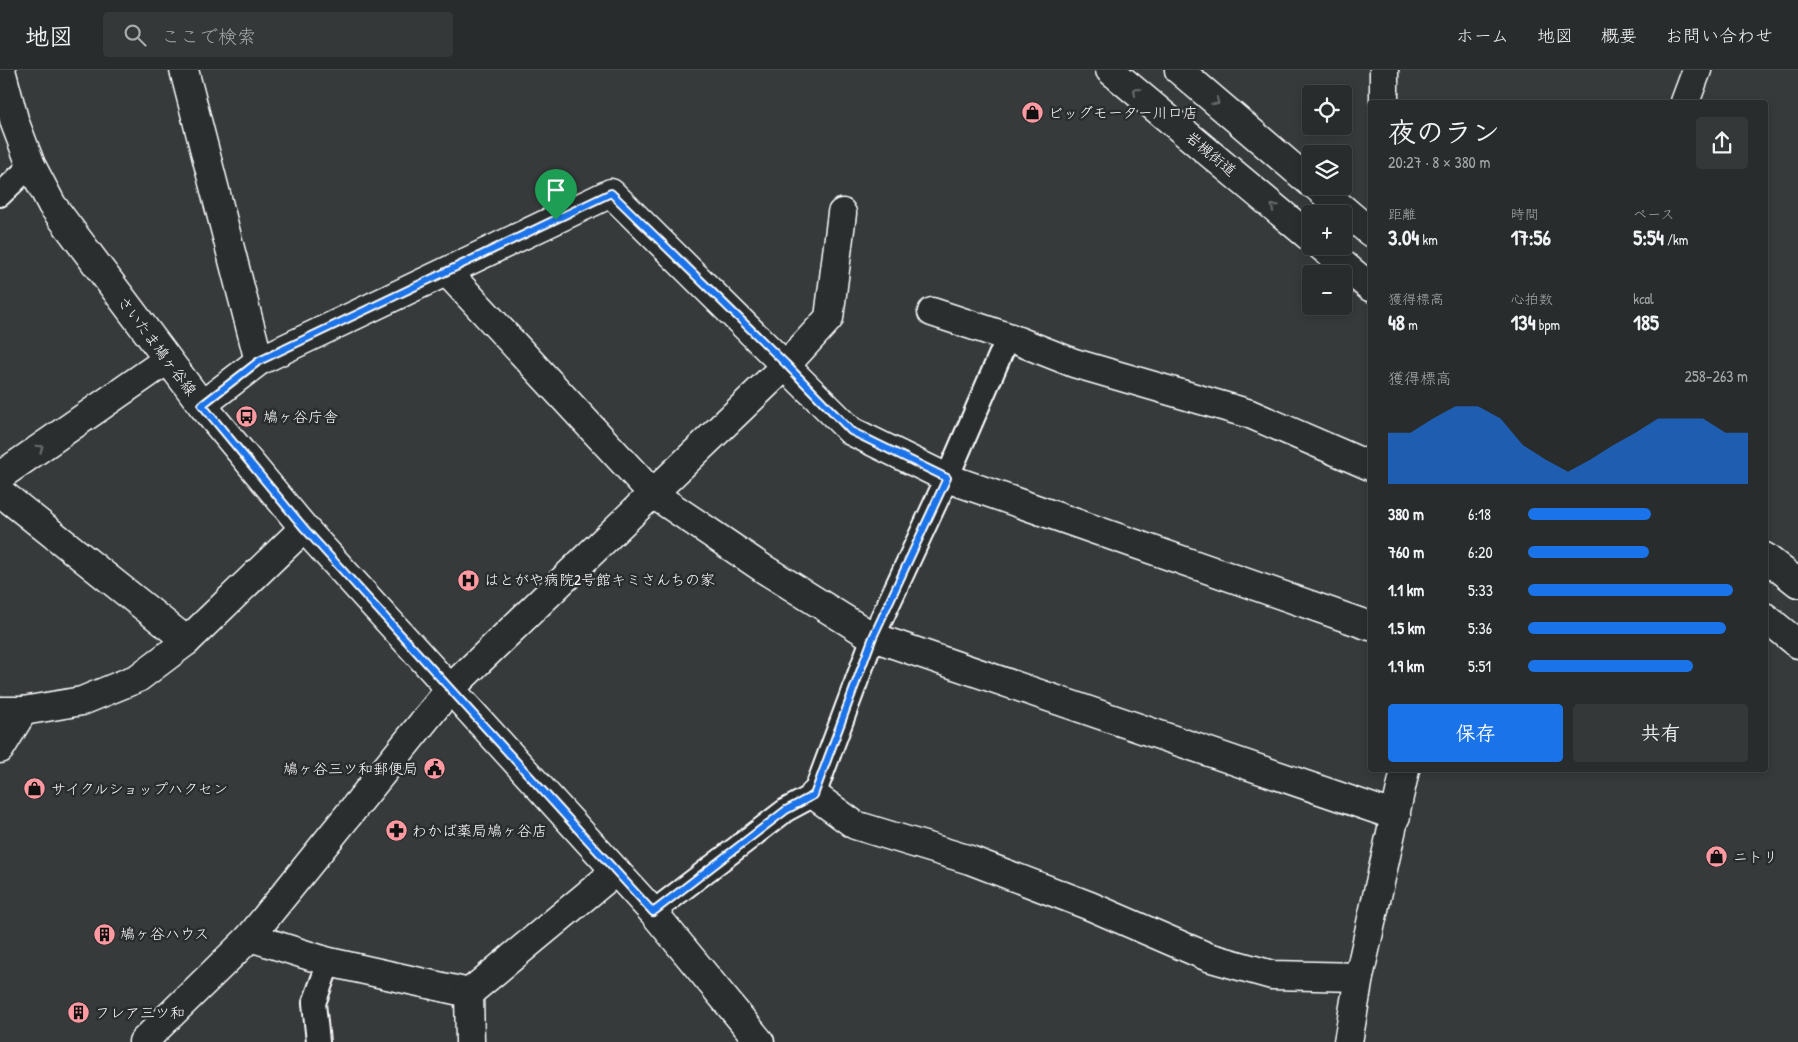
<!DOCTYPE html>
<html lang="ja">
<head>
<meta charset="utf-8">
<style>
  body { margin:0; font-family:"Patrick Hand","Klee One",sans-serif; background:#353838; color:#f1f3f6; height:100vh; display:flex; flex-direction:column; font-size:19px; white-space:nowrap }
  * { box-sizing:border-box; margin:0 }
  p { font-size:16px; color:#a5a7a9 }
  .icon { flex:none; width:28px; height:28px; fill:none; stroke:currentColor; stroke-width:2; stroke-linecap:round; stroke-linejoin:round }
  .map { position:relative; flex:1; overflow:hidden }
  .details { position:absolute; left:1368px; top:30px; width:400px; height:672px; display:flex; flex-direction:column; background:#292c2c; border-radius:5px; box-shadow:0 2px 8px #0003,0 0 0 1px #454848 }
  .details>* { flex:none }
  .tools { position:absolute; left:1302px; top:15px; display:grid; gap:10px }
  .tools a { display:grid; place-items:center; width:50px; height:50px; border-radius:5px; background:#292c2c; box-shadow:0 2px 8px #0003,0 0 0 1px #454848; font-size:25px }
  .pin { position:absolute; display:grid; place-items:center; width:42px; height:42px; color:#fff; margin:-51px -21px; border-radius:50% 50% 50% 0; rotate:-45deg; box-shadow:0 0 5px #0007 }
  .pin .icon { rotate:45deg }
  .round { display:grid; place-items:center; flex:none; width:52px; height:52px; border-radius:5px; background:#353838 }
  .summary { display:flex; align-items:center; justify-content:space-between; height:85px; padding:0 20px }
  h1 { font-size:28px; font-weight:800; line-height:38px }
  .figures { display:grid; grid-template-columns:repeat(3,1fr); gap:8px; height:85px; padding:5px 20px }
  .figures div { display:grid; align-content:center }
  .figures b { font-size:21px; font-weight:800 }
  .figures small { font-size:14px; font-weight:400 }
  .figures p { font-size:14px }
  .chart { height:140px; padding:10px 20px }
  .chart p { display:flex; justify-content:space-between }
  .chart svg { width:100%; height:90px; margin-top:5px; fill:#1a73e8; opacity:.7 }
  .button { display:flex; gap:10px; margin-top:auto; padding:10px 20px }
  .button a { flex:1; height:58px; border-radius:5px; background:#1a73e8; color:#fff; font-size:20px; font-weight:800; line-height:58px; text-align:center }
  .button a+a { background:#353838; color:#f1f3f6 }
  ul { padding:0 20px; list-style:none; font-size:16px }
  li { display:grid; grid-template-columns:80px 60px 1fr; align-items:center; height:38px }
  li i { height:12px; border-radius:6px; background:#1a73e8 }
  header { display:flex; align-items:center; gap:30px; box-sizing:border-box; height:70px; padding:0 25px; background:#292c2c; border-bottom:1px solid #454848 }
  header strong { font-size:24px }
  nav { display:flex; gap:28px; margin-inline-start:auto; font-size:18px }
  .search { width:350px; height:45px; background:#353838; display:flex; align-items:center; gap:12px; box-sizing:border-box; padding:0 18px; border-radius:5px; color:#a5a7a9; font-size:19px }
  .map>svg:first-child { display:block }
</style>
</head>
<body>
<header>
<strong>地図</strong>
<div class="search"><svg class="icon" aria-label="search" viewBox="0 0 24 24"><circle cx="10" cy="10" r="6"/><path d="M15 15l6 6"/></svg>ここで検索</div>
<nav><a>ホーム</a><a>地図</a><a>概要</a><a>お問い合わせ</a></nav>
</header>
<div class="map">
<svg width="1798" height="972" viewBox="0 0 1798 972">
  <rect width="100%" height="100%" fill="#373a3b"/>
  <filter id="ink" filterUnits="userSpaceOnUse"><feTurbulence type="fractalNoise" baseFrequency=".02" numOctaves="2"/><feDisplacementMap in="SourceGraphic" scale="10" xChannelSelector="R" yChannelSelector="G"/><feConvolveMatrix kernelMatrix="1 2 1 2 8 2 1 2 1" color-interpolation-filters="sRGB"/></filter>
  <g filter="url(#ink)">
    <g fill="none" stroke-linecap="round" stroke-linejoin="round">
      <defs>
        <g id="service">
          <path d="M 0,125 L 31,95"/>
          <path d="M 653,842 L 786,740 L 814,725 L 873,567 L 947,408 L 1008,267"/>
          <path d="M 318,972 L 314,933 L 329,892"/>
        </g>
        <g id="minor">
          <path d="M 184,0 L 259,291"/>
          <path d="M 1384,0 L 1384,32"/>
          <path d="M 1685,32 L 1697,0"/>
          <path d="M 448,203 L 653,424 L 764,499 L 873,567 L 1396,746"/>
          <path d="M 932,242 L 1008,267 L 1074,293 L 1250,344 L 1370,396"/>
          <path d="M 202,335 L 259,291 L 611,123 L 851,361 L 947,408 L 1370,556"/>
          <path d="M 0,406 L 167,290"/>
          <path d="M 0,422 L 187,571"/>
          <path d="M 0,679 L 23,641"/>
          <path d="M 814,725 L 855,755 L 970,790 L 1090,836 L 1208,887 L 1272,905 L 1359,907"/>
          <path d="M 250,867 L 329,892 L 469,923"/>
          <path d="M 143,972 L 250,867 L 450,619 L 787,294 L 829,248 L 842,143"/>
          <path d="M 470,972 L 469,923 L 616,801"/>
          <path d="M 1348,972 L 1359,907 L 1405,700"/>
        </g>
        <path id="tertiary" d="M 0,641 L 23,641 L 82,631 L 138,608 L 187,571 L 304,458"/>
        <path id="secondary" d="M 1,0 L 15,53 L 31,95 L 52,135 L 202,335 L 304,458 L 653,842 L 760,972"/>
        <g id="trunk">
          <path d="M 1110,0 L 1311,168"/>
          <path d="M 1179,0 L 1311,113"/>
          <path d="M 1316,116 L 1370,162"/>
          <path d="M 1321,176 L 1370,217"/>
          <path d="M 1765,487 L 1798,513"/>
          <path d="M 1765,547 L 1798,574"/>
        </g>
      </defs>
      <use href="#service" stroke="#fff" stroke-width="26"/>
      <use href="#minor" stroke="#fff" stroke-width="31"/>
      <use href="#tertiary" stroke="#fff" stroke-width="31"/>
      <use href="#secondary" stroke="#fff" stroke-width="31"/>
      <use href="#trunk" stroke="#fff" stroke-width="31"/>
      <use href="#service" stroke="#2a2d2e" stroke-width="22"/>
      <use href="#minor" stroke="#2a2d2e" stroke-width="28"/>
      <use href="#tertiary" stroke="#2a2d2e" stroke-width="28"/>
      <use href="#secondary" stroke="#2a2d2e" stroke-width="28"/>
      <use href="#trunk" stroke="#2a2d2e" stroke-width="28"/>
    </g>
    <defs><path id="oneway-chevron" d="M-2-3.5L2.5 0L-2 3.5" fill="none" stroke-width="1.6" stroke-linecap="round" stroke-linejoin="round" transform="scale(1.25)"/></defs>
    <g stroke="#6a6c6d">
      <use href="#oneway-chevron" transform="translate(1136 21) rotate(-140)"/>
      <use href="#oneway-chevron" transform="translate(1216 32) rotate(40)"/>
      <use href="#oneway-chevron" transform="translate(1274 137) rotate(-140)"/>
      <use href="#oneway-chevron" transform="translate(40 378) rotate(-35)"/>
    </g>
  </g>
  <g fill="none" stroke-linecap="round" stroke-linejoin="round" filter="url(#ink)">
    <defs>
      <path id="route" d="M 611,123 L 786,294 L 851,361 L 947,408 L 873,567 L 814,725 L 786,740 L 653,842 L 304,458 L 202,335 L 259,291 Z"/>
    </defs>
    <use href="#route" stroke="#fff" stroke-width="10"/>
    <use href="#route" stroke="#1a73e8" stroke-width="6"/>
  </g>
  <defs>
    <symbol id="shop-disc" viewBox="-11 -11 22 22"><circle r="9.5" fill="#ff9aa2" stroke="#2a2d2e"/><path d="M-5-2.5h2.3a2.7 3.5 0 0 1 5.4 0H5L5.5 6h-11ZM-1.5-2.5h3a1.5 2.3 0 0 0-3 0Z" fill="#111"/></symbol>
    <symbol id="bus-disc" viewBox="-11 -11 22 22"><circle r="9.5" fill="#ff9aa2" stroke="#2a2d2e"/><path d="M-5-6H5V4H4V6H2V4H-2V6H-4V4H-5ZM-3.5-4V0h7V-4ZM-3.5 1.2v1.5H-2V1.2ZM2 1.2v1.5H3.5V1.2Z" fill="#111"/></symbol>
    <symbol id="hospital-disc" viewBox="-11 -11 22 22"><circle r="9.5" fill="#ff9aa2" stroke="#2a2d2e"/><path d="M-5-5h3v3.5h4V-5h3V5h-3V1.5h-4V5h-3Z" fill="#111"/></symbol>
    <symbol id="civic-disc" viewBox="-11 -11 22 22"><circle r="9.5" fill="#ff9aa2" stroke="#2a2d2e"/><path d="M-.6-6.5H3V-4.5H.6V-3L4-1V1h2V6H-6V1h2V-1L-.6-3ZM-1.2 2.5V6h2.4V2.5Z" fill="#111"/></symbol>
    <symbol id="pharmacy-disc" viewBox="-11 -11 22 22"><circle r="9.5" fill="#ff9aa2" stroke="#2a2d2e"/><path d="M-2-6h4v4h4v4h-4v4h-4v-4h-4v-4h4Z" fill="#111"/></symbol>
    <symbol id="building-disc" viewBox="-11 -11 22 22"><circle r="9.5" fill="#ff9aa2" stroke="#2a2d2e"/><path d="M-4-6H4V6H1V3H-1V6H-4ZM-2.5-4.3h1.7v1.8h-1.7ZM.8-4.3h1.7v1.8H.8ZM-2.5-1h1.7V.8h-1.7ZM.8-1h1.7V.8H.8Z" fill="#111"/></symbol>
  </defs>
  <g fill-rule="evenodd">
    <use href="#shop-disc" x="1020" y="30" width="25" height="25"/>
    <use href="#bus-disc" x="234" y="334" width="25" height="25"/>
    <use href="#hospital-disc" x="456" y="498" width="25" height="25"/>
    <use href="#civic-disc" x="422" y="686" width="25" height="25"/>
    <use href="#shop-disc" x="22" y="706" width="25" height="25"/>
    <use href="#pharmacy-disc" x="384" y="748" width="25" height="25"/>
    <use href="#shop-disc" x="1704" y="774" width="25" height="25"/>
    <use href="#building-disc" x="92" y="852" width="25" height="25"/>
    <use href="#building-disc" x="66" y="930" width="25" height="25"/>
  </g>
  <g text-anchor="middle" stroke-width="5" stroke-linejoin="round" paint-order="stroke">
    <g font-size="15" fill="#fff" stroke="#2a2d2e" text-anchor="start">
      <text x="1048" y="48">ビッグモーター川口店</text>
      <text x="263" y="352">鳩ヶ谷庁舎</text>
      <text x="484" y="515">はとがや病院2号館キミさんちの家</text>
      <text x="418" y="704" text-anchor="end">鳩ヶ谷三ツ和郵便局</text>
      <text x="51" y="724">サイクルショップハクセン</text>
      <text x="412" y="766">わかば薬局鳩ヶ谷店</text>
      <text x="1733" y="792">ニトリ</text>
      <text x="120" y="869">鳩ヶ谷ハウス</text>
      <text x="95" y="948">フレア三ツ和</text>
    </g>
    <g font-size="15" fill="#fff" stroke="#2a2d2e">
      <text transform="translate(1211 84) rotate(40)" y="5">岩槻街道</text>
      <text transform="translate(157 276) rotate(53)" y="5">さいたま鳩ヶ谷線</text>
    </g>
  </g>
</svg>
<div class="tools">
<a><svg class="icon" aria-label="locate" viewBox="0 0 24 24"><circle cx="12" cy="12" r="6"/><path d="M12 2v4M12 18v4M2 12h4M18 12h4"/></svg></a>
<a><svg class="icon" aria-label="layers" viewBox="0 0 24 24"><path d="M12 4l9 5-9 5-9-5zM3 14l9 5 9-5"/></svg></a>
<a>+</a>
<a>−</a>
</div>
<div class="pin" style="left:556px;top:150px;background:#1e9e55"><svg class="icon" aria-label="arrive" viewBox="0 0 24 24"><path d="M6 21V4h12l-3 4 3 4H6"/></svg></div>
<section class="details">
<div class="summary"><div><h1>夜のラン</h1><p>20:27 · 8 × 380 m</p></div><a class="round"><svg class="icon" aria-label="share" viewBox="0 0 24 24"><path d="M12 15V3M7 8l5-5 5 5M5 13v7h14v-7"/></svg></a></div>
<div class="figures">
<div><p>距離</p><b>3.04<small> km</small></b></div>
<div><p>時間</p><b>17:56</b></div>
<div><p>ペース</p><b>5:54<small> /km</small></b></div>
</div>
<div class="figures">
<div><p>獲得標高</p><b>48<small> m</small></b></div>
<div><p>心拍数</p><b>134<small> bpm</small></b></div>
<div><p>kcal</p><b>185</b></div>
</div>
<div class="chart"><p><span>獲得標高</span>258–263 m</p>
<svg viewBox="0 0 160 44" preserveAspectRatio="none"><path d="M0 44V19L10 19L20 12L30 6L40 6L50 12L60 25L70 32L80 38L90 32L100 25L110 19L120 12L130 12L140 12L150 19L160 19V44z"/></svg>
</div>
<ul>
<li><b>380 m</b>6:18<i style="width:56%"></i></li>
<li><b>760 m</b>6:20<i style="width:55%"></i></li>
<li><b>1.1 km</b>5:33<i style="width:93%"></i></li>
<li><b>1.5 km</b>5:36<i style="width:90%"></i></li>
<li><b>1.9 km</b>5:51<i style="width:75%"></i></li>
</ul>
<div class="button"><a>保存</a><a>共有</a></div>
</section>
</div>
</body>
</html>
